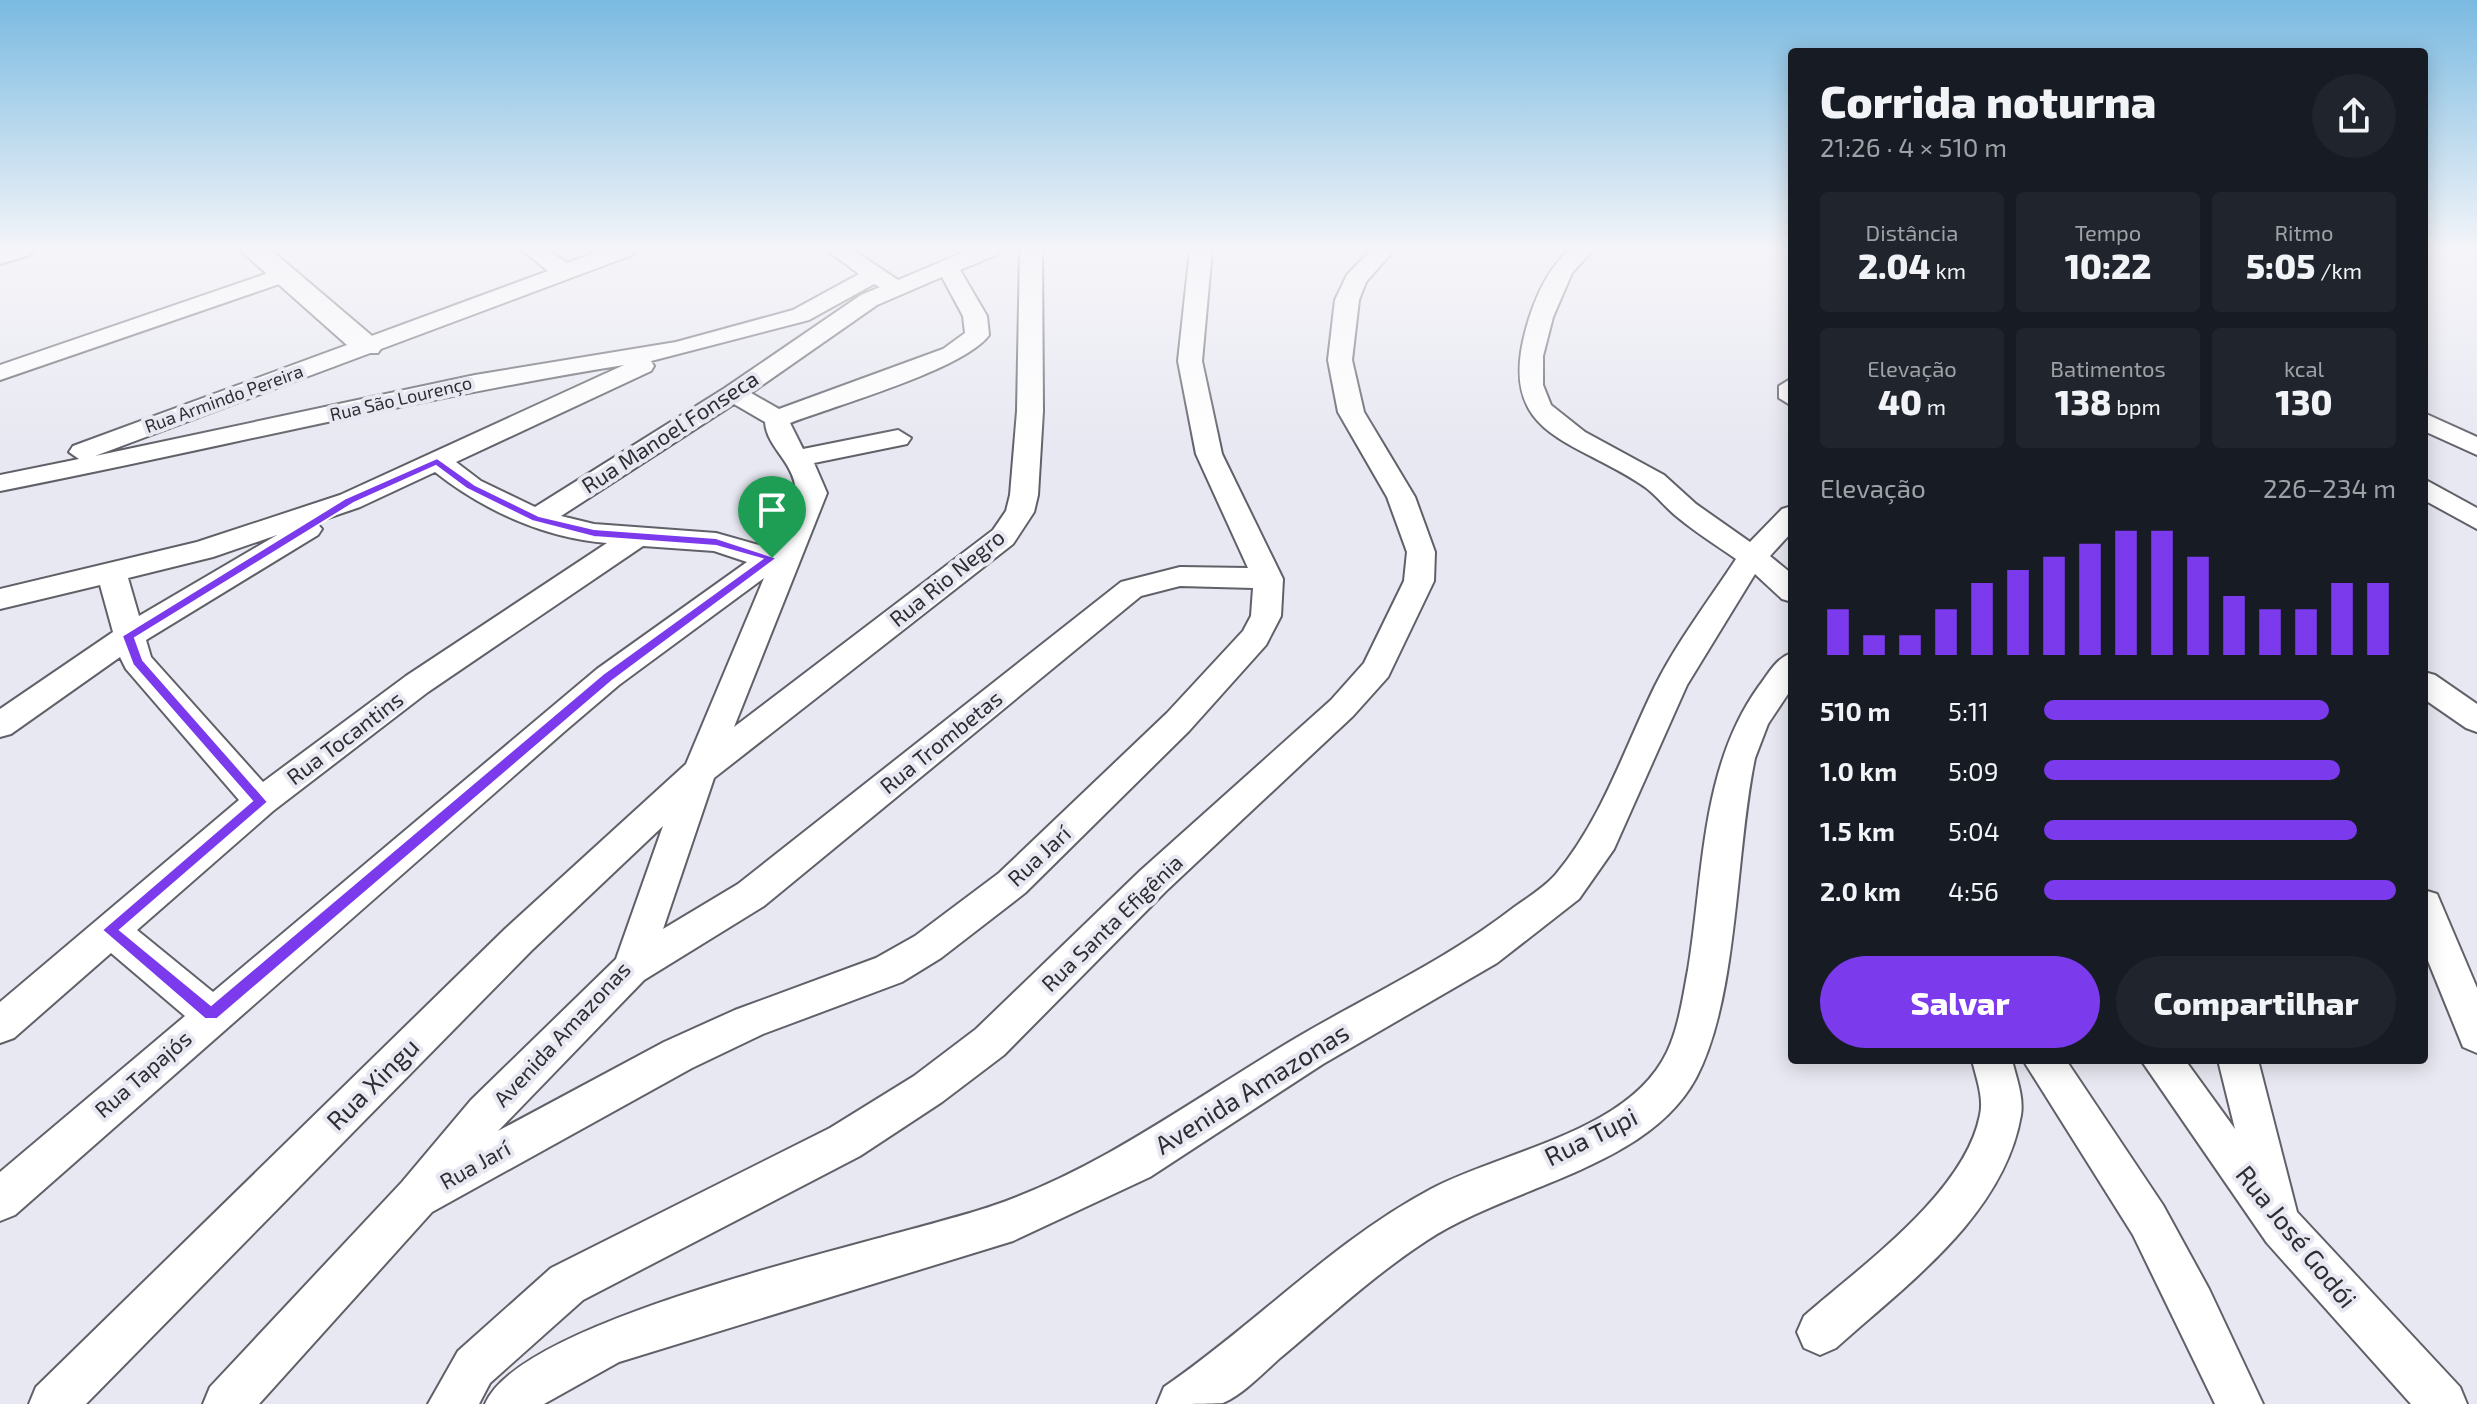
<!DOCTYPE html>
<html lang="pt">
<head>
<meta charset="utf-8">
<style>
  body { margin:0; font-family:"Exo 2",sans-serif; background:#20242c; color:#f1f3f6; height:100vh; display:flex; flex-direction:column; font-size:30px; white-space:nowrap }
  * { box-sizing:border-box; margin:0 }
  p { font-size:26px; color:#9ea1a6 }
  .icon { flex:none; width:44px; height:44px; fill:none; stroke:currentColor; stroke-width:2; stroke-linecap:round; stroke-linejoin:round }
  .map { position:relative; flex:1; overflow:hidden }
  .sheet { position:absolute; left:1788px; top:48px; width:640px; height:1016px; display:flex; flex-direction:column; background:#171b24; border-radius:8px; box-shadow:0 4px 20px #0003 }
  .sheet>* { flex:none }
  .pin { position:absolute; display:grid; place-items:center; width:68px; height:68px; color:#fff; margin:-82px -34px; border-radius:50% 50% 50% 0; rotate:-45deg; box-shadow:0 0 8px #0007 }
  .pin .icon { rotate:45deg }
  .round { display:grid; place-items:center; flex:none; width:84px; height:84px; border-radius:42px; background:#20242c }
  .head { display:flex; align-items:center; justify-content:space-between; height:136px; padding:0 32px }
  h1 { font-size:44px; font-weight:800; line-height:60px }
  .stats { display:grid; grid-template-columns:repeat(3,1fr); gap:12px; height:136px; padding:8px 32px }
  .stats div { display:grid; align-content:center; border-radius:8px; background:#20242c; text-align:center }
  .stats b { font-size:34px; font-weight:800 }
  .stats small { font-size:22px; font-weight:400 }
  .stats p { font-size:22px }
  .chart { height:224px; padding:16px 32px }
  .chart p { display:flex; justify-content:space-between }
  .chart svg { width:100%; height:144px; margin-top:8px; stroke:#7c3aed; stroke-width:6 }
  .button { display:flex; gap:16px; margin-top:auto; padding:16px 32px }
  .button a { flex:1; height:92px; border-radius:48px; background:#7c3aed; color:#fff; font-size:32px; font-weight:800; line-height:92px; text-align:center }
  .button a+a { background:#20242c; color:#f1f3f6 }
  ul { padding:0 32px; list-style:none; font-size:26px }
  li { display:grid; grid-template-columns:128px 96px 1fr; align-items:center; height:60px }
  li i { height:20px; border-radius:10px; background:#7c3aed }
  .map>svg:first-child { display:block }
</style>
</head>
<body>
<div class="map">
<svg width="2477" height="1404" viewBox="0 0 2477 1404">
  <rect width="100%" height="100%" fill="#e8e8f2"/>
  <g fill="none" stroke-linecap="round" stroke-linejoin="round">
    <defs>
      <g id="minor">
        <path d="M 0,250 L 33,250 L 30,255 L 0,264 Z"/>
        <path d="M 522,250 L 548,250 L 567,263 L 604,250 L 635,250 L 632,255 L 95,456 L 475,375 L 676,342 L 793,310 L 859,274 L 827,250 L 853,250 L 898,280 L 969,250 L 999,250 L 996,255 L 960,270 L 987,316 L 989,335 C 965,369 834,406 790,423 L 803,449 L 898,430 L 911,438 L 907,444 L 814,463 L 827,493 L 734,727 L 993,530 L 1006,511 L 1010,495 L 1017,411 L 1020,250 L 1042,250 L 1043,411 L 1038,495 L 1034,512 L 1013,544 L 714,778 L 663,929 L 738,884 L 1121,582 L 1180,567 L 1248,568 L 1196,454 L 1178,361 L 1190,250 L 1212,250 L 1202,361 L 1222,454 L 1283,579 L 1281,616 L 1266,645 L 1189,731 L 1025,893 L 941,958 L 902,982 L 763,1034 L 692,1068 L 432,1212 L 259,1404 L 203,1404 L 210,1387 L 402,1182 L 471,1100 L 616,959 L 663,826 L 531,951 L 86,1404 L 29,1404 L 36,1387 L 505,929 L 686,764 L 764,578 L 619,685 L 565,731 L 15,1215 L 0,1221 L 0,1172 L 185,1016 L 111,953 L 14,1038 L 0,1043 L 0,1002 L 239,800 L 126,669 L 120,657 L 11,734 L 0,737 L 0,709 L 113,632 L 100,585 L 0,609 L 0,589 L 197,542 L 340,495 L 624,365 C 414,399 208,450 0,491 L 0,475 L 79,459 L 69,452 L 73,446 L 548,271 ZM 942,277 L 963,316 L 965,333 L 943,349 L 779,409 L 751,393 L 877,305 ZM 874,284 L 880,287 L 861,295 L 725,388 L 535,507 L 481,481 L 456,462 L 651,371 L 654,366 L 651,361 L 809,320 ZM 734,404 L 765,422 C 766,436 774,446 781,456 C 809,494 792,511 776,550 L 716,533 L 594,524 L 561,516 ZM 435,472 C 483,510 544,538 607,543 L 406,676 L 263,782 L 151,657 L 146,640 L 318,535 L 322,529 L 316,522 L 360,507 ZM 277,535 L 139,616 L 128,578 L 213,557 ZM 643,546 L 714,551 L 747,562 L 597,669 L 213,992 L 137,930 L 273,811 L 428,692 ZM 1180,586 L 1253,588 L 1251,616 L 1243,631 L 1167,713 L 999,873 L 915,936 L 876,958 L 735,1010 L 664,1042 L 498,1131 L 644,980 L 764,906 L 1141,596 Z"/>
        <path d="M 1371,250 L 1394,250 L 1366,282 L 1359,300 L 1352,360 L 1364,412 L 1415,497 L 1435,552 L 1434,581 L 1388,677 L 1353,716 L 1166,891 L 1004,1055 L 942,1102 L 860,1156 L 583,1300 L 490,1383 L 479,1404 L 428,1404 L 458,1351 L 551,1268 L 830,1128 L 914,1076 L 976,1029 L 1140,871 L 1331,700 L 1364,663 L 1404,581 L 1407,552 L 1387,497 L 1338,412 L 1328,360 L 1335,300 L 1347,275 Z"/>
        <path d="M 1569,250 L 1593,250 L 1572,273 L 1553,317 L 1543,356 L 1543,385 L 1551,405 L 1585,432 L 1664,475 L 1696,504 L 1750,542 L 1782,509 L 1792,506 L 1792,532 L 1770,556 L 1792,574 L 1792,602 L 1782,599 L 1755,574 L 1687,685 L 1614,849 L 1579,899 L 1497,963 L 1323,1064 L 1150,1177 L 1013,1241 L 619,1362 L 544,1404 L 485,1404 C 522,1315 893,1240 992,1206 C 1103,1168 1196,1097 1296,1038 C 1369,995 1446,960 1513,908 C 1527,898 1545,887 1556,874 C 1602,819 1624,749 1655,686 C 1677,642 1709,600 1736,559 C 1716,545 1695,532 1676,516 C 1665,507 1657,496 1645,487 C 1576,439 1496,438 1526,329 C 1534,300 1546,271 1569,250 Z"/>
        <path d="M 283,268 L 291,270 L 294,275 L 291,280 L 0,380 L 0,365 Z"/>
        <path d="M 1792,378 L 1792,406 L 1779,398 L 1779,386 Z"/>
        <path d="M 2424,413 L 2477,437 L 2477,455 L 2424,431 Z"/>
        <path d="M 2424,479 L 2477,508 L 2477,529 L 2424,500 Z"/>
        <path d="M 1792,653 L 1792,688 L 1768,724 L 1755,758 C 1735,852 1739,996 1696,1078 C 1647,1169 1508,1186 1426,1241 C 1374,1275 1328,1318 1280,1358 C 1264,1372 1244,1394 1223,1403 C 1207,1404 1175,1404 1157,1404 L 1164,1387 C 1255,1325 1333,1241 1431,1189 C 1503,1151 1629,1132 1667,1052 C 1679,1027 1683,996 1688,970 C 1704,874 1700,768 1759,686 C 1769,673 1776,658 1792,653 Z"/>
        <path d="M 2424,672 L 2435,675 L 2477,704 L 2477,732 L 2466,728 L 2424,699 Z"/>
        <path d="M 2424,890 L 2437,894 L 2477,988 L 2477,1053 L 2463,1047 L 2424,951 Z"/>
        <path d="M 1972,1060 L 2012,1060 C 2016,1077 2024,1097 2021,1115 C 2004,1215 1907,1284 1836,1348 L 1820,1355 L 1804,1348 L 1797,1332 L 1804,1316 C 1861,1266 1965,1193 1980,1115 C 1984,1097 1976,1077 1972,1060 Z"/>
        <path d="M 2023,1060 L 2066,1060 L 2163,1205 L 2209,1289 L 2263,1404 L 2215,1404 L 2133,1235 Z"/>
        <path d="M 2141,1060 L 2185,1060 L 2235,1129 L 2218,1060 L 2258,1060 L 2297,1212 L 2460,1387 L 2467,1404 L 2411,1404 L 2267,1243 Z"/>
      </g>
      <path id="tertiary" d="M 240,250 L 271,250 L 378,341 L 382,347 L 378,353 L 356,353 Z"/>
    </defs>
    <use href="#minor" stroke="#606069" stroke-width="4"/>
    <use href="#tertiary" stroke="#606069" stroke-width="4"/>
    <use href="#minor" fill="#fff" fill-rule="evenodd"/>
    <use href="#tertiary" fill="#fff" fill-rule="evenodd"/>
  </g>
  <linearGradient id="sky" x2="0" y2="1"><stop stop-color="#7abae1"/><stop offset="0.56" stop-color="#f5f5f9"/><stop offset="1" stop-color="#f5f5f9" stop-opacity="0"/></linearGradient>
  <rect width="2477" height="446" fill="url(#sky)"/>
  <path fill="#7c3aed" stroke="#fff" stroke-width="2" fill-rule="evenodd" d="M 437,458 L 475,485 L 539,516 L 594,529 L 716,538 L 777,558 L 612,681 L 217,1019 L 205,1019 L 102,930 L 252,801 L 133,665 L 122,636 L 346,498 ZM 436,466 L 467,489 L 532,521 L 594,537 L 716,546 L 762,559 L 603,674 L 211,1005 L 120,930 L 268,802 L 143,660 L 135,638 L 354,503 Z"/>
  <g text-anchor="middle" stroke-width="8" stroke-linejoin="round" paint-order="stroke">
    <g font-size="18" fill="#2e2e32" stroke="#e8e8f2">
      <text transform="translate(224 399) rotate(-20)" y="6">Rua Armindo Pereira</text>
      <text transform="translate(401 399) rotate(-13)" y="6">Rua São Lourenço</text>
    </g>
    <g font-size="22" fill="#2e2e32" stroke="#e8e8f2">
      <text transform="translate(670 432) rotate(-33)" y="8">Rua Manoel Fonseca</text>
      <text transform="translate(947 578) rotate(-39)" y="8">Rua Rio Negro</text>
      <text transform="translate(345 738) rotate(-37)" y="8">Rua Tocantins</text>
      <text transform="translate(941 742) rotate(-39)" y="8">Rua Trombetas</text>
      <text transform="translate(1039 856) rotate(-43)" y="8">Rua Jarí</text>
      <text transform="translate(1112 923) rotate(-44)" y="8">Rua Santa Efigênia</text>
      <text transform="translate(562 1034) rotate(-47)" y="8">Avenida Amazonas</text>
      <text transform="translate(143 1074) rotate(-41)" y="8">Rua Tapajós</text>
      <text transform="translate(475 1165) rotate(-29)" y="8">Rua Jarí</text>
    </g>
    <g font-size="26" fill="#2e2e32" stroke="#e8e8f2">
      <text transform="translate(373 1084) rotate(-45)" y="9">Rua Xingu</text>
      <text transform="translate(1252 1089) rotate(-32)" y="9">Avenida Amazonas</text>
      <text transform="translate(1591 1137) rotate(-26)" y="9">Rua Tupi</text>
      <text transform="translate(2296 1237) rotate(51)" y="9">Rua José Godói</text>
    </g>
  </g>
</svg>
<div class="pin" style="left:772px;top:558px;background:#1e9e55"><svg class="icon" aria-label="arrive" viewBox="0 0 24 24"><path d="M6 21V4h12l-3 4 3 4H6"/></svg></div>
<section class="sheet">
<div class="head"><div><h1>Corrida noturna</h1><p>21:26 · 4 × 510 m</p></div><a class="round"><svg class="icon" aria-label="share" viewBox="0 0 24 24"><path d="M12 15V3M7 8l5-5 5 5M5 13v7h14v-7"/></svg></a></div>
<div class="stats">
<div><p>Distância</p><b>2.04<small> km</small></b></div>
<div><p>Tempo</p><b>10:22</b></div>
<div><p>Ritmo</p><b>5:05<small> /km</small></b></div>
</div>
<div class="stats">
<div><p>Elevação</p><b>40<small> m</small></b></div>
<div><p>Batimentos</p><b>138<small> bpm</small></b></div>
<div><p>kcal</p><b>130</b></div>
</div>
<div class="chart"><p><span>Elevação</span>226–234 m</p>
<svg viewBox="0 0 160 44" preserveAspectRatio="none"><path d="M5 44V30M15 44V38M25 44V38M35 44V30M45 44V22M55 44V18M65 44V14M75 44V10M85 44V6M95 44V6M105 44V14M115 44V26M125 44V30M135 44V30M145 44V22M155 44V22"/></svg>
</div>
<ul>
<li><b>510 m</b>5:11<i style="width:81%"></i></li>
<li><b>1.0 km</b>5:09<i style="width:84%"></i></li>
<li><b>1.5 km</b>5:04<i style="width:89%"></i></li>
<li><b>2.0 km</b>4:56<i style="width:100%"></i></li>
</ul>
<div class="button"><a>Salvar</a><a>Compartilhar</a></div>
</section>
</div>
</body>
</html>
